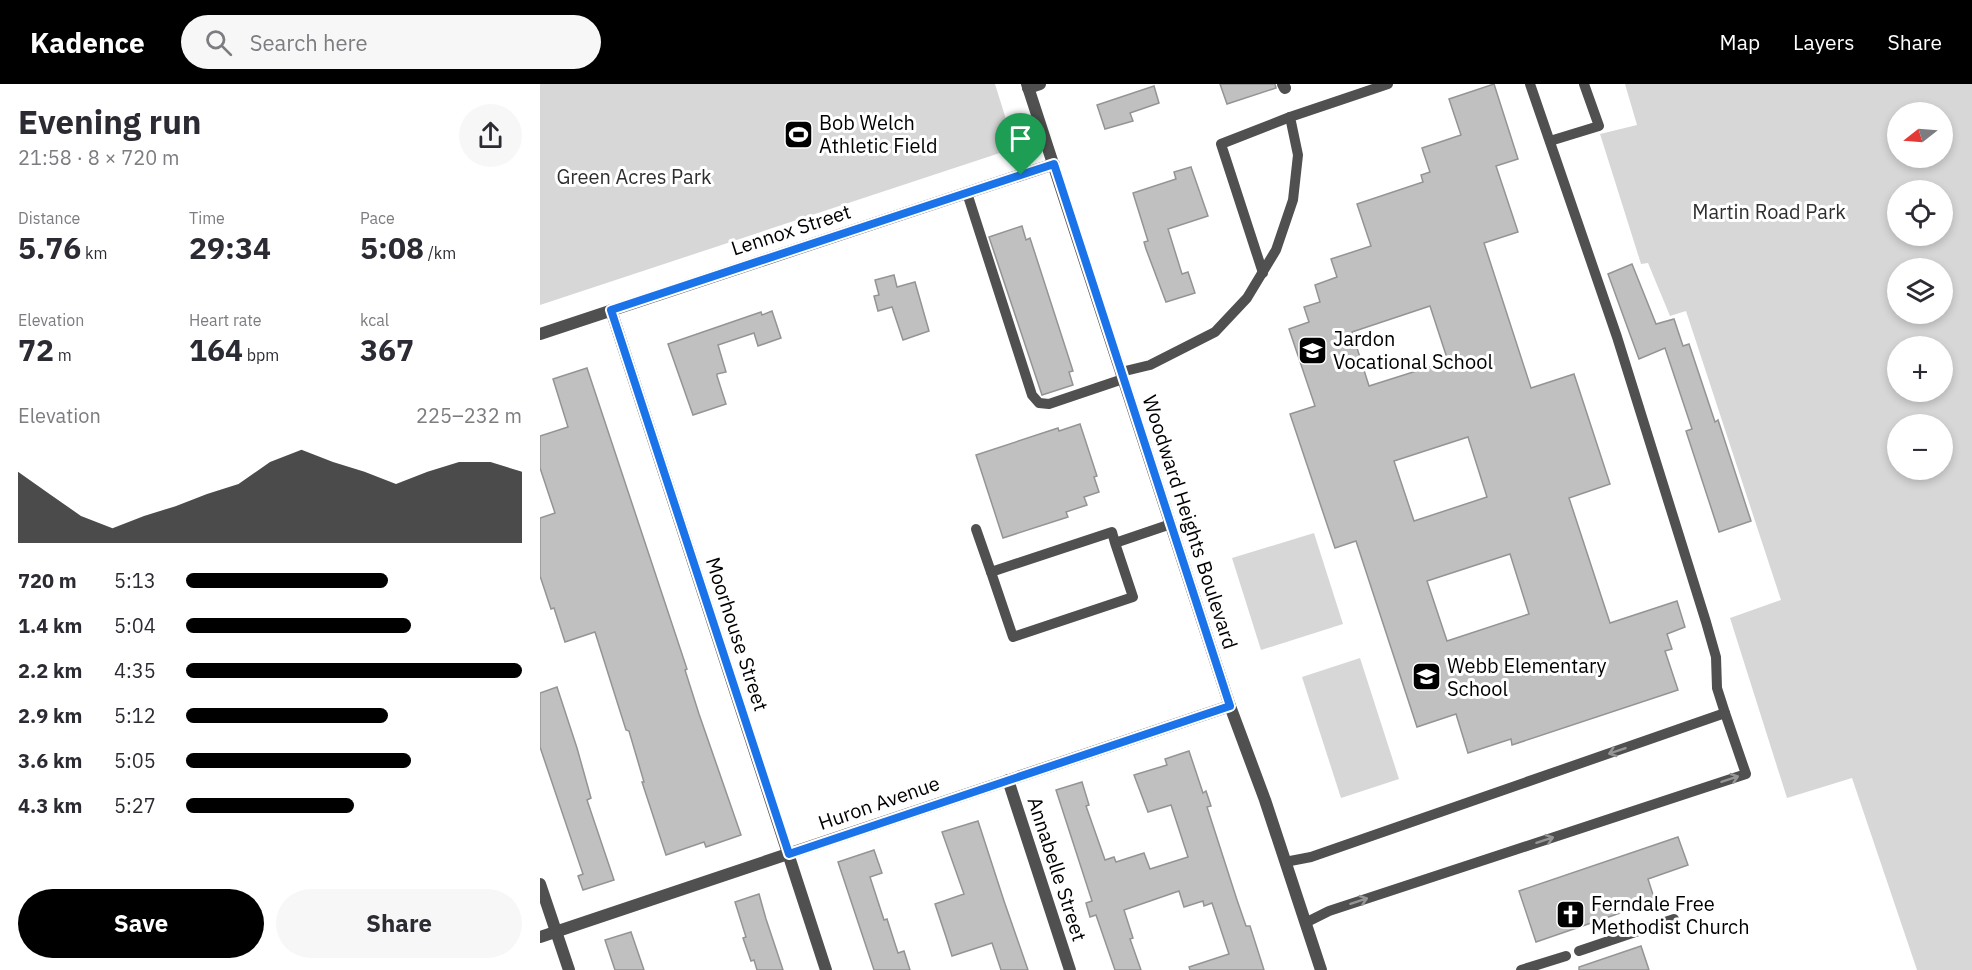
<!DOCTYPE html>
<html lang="en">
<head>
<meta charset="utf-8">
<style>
  body { margin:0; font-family:"IBM Plex Sans",sans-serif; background:#f7f7f7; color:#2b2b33; height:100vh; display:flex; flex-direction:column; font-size:22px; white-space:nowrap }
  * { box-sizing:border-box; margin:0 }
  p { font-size:20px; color:#7c7c81 }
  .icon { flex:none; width:33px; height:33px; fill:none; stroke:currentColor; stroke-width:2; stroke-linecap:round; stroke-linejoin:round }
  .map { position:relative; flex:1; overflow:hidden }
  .drawer { display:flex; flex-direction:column; background:#fff; width:540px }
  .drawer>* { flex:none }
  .needle { width:39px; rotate:253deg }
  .tools { position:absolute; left:1347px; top:18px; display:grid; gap:12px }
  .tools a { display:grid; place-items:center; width:66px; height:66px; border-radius:50%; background:#fff; box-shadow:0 3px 9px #0003; font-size:30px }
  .pin { position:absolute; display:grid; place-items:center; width:51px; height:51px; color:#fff; margin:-62px -26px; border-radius:50% 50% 50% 0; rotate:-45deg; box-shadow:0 0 6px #0007 }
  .pin .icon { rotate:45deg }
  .round { display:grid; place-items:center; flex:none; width:63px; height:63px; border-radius:32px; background:#f7f7f7 }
  .headline { display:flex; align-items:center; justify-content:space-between; height:102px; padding:0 18px }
  h1 { font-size:33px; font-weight:700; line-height:45px }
  .metrics { display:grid; grid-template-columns:repeat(3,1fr); gap:9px; height:102px; padding:6px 18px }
  .metrics div { display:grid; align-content:center }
  .metrics b { font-size:30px; font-weight:700 }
  .metrics small { font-size:16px; font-weight:400 }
  .metrics p { font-size:16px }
  .chart { height:168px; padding:12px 18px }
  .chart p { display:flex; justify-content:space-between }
  .chart svg { width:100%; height:108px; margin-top:6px; fill:#000; opacity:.7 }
  .cta { display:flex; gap:12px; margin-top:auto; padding:12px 18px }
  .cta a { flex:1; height:69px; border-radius:36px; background:#000; color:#fff; font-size:24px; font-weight:700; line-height:69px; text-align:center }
  .cta a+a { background:#f7f7f7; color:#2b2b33 }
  ul { padding:0 18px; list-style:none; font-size:20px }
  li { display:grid; grid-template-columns:96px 72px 1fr; align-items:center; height:45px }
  li i { height:15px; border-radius:8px; background:#000 }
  header { display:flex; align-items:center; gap:36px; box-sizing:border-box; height:84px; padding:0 30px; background:#000; color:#fff }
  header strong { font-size:28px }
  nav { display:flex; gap:33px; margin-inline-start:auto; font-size:21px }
  .search { width:420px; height:54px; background:#f7f7f7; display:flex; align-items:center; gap:15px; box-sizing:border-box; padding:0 21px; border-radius:33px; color:#7c7c81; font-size:22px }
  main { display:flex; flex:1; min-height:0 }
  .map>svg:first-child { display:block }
</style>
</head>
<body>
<header>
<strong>Kadence</strong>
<div class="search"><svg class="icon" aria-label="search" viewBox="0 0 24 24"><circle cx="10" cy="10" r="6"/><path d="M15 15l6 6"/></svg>Search here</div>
<nav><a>Map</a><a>Layers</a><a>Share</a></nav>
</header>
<main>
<section class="drawer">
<div class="headline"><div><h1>Evening run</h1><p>21:58 · 8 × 720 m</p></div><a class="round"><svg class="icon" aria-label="share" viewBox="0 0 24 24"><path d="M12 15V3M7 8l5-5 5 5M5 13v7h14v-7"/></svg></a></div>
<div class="metrics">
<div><p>Distance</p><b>5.76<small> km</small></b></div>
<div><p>Time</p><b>29:34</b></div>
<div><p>Pace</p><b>5:08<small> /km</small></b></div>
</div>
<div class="metrics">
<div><p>Elevation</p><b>72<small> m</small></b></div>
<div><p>Heart rate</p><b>164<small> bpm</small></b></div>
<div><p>kcal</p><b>367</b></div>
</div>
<div class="chart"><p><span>Elevation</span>225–232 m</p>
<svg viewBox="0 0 160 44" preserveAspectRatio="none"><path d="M0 44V15L10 24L20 33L30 38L40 33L50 29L60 24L70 20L80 11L90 6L100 11L110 15L120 20L130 15L140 11L150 11L160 15V44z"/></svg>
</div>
<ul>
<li><b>720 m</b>5:13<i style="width:60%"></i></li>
<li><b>1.4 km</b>5:04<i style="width:67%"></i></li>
<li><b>2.2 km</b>4:35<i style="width:100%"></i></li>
<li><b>2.9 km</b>5:12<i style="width:60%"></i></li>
<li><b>3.6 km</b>5:05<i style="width:67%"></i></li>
<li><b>4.3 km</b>5:27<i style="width:50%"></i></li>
</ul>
<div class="cta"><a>Save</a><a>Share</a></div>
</section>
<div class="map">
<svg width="1432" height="886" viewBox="0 0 1432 886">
  <rect width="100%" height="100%" fill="#fff"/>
  <g fill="#d7d7d7" fill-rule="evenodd">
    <path d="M 0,0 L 455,0 L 475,64 L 0,221 Z"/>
    <path d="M 1085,0 L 1432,0 L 1432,886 L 1377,886 L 1312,694 L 1247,714 L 1190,534 L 1241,516 L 1146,227 L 1130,232 L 1108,179 L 1101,180 L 1060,50 L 1097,41 ZM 1358,28 L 1402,28 L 1402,74 L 1358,74 ZM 1358,106 L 1402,106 L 1402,152 L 1358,152 ZM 1358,184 L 1402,184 L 1402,230 L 1358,230 ZM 1402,262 L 1402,308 L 1358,308 L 1358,262 ZM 1358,340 L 1402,340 L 1402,386 L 1358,386 Z"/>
    <path d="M 774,449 L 803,540 L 721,566 L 692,474 Z"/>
    <path d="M 820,574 L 859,695 L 801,714 L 762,593 Z"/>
  </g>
  <g fill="#c0c0c0" stroke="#949494" stroke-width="1.5" fill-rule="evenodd">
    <path d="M 680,0 L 735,0 L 736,4 L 687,20 Z"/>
    <path d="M 954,0 L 978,75 L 956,82 L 978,148 L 944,159 L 991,304 L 1034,290 L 1070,400 L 1029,414 L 1070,539 L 1137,517 L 1145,543 L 1127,550 L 1132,565 L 1125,567 L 1138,606 L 972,661 L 971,655 L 928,669 L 916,630 L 877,643 L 816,457 L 795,464 L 750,330 L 775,322 L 749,245 L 769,238 L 764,223 L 780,218 L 775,201 L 797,193 L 791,175 L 831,162 L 817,120 L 883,98 L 881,91 L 890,88 L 882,64 L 921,51 L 909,15 ZM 890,222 L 908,277 L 829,302 L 812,248 ZM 928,353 L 947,413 L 874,437 L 854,377 ZM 970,470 L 989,530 L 907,557 L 887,497 Z"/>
    <path d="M 614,2 L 619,19 L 590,29 L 593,37 L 565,45 L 557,21 Z"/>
    <path d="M 651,83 L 668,132 L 628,145 L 642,190 L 648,188 L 655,209 L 626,218 L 606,165 L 604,158 L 608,157 L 593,109 L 636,95 L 634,88 Z"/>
    <path d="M 482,142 L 486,156 L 490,154 L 533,287 L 529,288 L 533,301 L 502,311 L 449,153 Z"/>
    <path d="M 1092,180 L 1116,240 L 1134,235 L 1143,262 L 1149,260 L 1175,338 L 1178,336 L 1211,437 L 1179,448 L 1146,347 L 1152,345 L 1125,264 L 1099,275 L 1068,190 Z"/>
    <path d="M 354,191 L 357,203 L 375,198 L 389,247 L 363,256 L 352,223 L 338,227 L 334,212 L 339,211 L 335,196 Z"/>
    <path d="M 232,227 L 241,254 L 218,262 L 214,249 L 178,261 L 186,288 L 177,290 L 177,292 L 186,320 L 153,331 L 128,260 L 221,228 L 222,231 Z"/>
    <path d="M 47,284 L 147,585 L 145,586 L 159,630 L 201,751 L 166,763 L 164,758 L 126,771 L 102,698 L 104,698 L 89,647 L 86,646 L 55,548 L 25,558 L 14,524 L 11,525 L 0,492 L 0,434 L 15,429 L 0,384 L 0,352 L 28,343 L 13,295 Z"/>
    <path d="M 540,340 L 557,392 L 554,393 L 559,408 L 544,413 L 547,421 L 526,428 L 528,433 L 463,454 L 436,371 L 518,344 L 519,347 Z"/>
    <path d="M 17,603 L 37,664 L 51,714 L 47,716 L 74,796 L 43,806 L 38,792 L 43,790 L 0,663 L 0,609 Z"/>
    <path d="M 649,667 L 663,709 L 666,707 L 671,722 L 667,723 L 697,816 L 706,842 L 710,842 L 724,886 L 650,886 L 649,883 L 689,870 L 672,819 L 664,822 L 663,817 L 644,823 L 639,807 L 584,826 L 593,854 L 590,855 L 601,886 L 575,886 L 556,831 L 550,833 L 546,819 L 552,817 L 516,706 L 542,698 L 549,721 L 546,722 L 565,776 L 574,773 L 576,778 L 604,769 L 610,785 L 648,773 L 631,721 L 608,728 L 594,691 L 627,681 L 625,675 Z"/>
    <path d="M 438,737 L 464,817 L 488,886 L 461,886 L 452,859 L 412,872 L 406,853 L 395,820 L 424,810 L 402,748 Z"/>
    <path d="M 1138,753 L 1148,781 L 1108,795 L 1115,817 L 996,858 L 979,807 Z"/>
    <path d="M 334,766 L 342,789 L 330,793 L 344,836 L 347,835 L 358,869 L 364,867 L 370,886 L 334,886 L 298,778 Z"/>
    <path d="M 219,810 L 226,835 L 243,886 L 217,886 L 214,876 L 211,877 L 203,854 L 206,853 L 195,818 Z"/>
    <path d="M 91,848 L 104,886 L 75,886 L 65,856 Z"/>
    <path d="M 1101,862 L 1109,886 L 1039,886 L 1039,883 Z"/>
  </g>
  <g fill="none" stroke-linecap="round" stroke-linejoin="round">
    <g stroke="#505050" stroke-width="10">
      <path d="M 990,0 L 1077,253 L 1166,538 L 1176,573 L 1177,604 L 1185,629"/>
      <path d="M 1010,57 L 1059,42 L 1044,0"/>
      <path d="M 427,109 L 492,311 L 499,319 L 509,320 L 583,295"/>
      <path d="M 723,189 L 681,60 L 750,33"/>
      <path d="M 581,288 L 610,281 L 675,248 L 707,214 L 736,166 L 753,116 L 758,71 L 750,33 L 848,0"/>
      <path d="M 436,445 L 451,488"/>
      <path d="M 575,459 L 572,448 L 451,488 L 473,553 L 593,513 L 575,459 L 631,440"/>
      <path d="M 745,778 L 771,773 L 1185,629 L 1206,690 L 789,827 L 765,839"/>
      <path d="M 1039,867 L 1134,835"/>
      <path d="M 981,886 L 1026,872"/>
    </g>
    <g stroke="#505050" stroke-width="12">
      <path d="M 743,0 L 745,4"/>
      <path d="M 488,4 L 500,0"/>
      <path d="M 71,226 L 286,886"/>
      <path d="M 0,250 L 514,80"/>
      <path d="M 468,696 L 530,886"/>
      <path d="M 0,800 L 29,886"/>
      <path d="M 0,853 L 690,622"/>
    </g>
    <path stroke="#505050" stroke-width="12" d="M 487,0 L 690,622 L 725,716 L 781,886"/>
  </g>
  <defs><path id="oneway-shaft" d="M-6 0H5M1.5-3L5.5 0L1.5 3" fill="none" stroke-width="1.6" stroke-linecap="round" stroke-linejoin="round" transform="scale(1.5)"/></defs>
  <g stroke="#969696">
    <use href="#oneway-shaft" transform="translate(1077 667) rotate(161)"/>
    <use href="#oneway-shaft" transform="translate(1190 695) rotate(-18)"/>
    <use href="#oneway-shaft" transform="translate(1005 756) rotate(-18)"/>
    <use href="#oneway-shaft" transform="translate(819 817) rotate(-18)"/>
  </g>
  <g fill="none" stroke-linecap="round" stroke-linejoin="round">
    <defs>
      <path id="route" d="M 514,80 L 690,622 L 249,770 L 71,226 Z"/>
    </defs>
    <use href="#route" stroke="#fff" stroke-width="12"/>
    <use href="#route" stroke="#1a73e8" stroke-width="8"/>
  </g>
  <defs>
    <symbol id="stadium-square" viewBox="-11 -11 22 22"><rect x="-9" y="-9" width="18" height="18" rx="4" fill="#000" stroke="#fff"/><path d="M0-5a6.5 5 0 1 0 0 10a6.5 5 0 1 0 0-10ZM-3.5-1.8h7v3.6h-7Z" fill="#fff"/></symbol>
    <symbol id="school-square" viewBox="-11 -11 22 22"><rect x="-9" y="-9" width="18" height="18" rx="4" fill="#000" stroke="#fff"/><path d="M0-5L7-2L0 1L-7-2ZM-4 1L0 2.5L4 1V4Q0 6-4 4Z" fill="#fff"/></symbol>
    <symbol id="church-square" viewBox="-11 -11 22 22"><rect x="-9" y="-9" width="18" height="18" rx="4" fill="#000" stroke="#fff"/><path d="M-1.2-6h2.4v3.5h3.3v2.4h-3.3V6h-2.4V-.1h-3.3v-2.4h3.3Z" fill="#fff"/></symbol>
  </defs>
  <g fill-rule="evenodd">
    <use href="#stadium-square" x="242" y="34" width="33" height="33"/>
    <use href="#school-square" x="756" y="250" width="33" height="33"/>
    <use href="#school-square" x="870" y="576" width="33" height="33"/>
    <use href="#church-square" x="1014" y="814" width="33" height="33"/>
  </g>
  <g text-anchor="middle" stroke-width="6" stroke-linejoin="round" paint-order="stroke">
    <g font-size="20" fill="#000" stroke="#fff" text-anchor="start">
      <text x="279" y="46">Bob Welch<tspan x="279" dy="23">Athletic Field</tspan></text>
      <text x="793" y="262">Jardon<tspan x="793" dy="23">Vocational School</tspan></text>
      <text x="907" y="589">Webb Elementary<tspan x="907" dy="23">School</tspan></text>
      <text x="1051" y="827">Ferndale Free<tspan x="1051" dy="23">Methodist Church</tspan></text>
    </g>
    <g font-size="20" fill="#2e2e2e" stroke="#fff">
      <text x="94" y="100">Green Acres Park</text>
      <text x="1229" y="135">Martin Road Park</text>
    </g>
    <g font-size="20" fill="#000" stroke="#fff">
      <text transform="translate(251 146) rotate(-18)" y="7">Lennox Street</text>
      <text transform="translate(650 438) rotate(72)" y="7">Woodward Heights Boulevard</text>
      <text transform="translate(197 550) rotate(72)" y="7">Moorhouse Street</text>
      <text transform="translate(339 719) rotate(-19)" y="7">Huron Avenue</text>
      <text transform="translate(517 785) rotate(72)" y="7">Annabelle Street</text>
    </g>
  </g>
</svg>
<div class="tools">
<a><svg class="needle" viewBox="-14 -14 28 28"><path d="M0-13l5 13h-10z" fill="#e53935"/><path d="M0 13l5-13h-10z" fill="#7c7c81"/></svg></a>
<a><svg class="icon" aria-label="locate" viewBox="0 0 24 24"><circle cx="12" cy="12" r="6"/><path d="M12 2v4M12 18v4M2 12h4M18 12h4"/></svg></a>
<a><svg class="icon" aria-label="layers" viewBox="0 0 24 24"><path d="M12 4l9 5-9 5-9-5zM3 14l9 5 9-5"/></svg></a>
<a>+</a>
<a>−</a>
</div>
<div class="pin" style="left:481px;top:91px;background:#1e9e55"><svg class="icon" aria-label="arrive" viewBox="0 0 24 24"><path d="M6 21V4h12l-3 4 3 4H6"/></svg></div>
</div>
</main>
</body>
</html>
